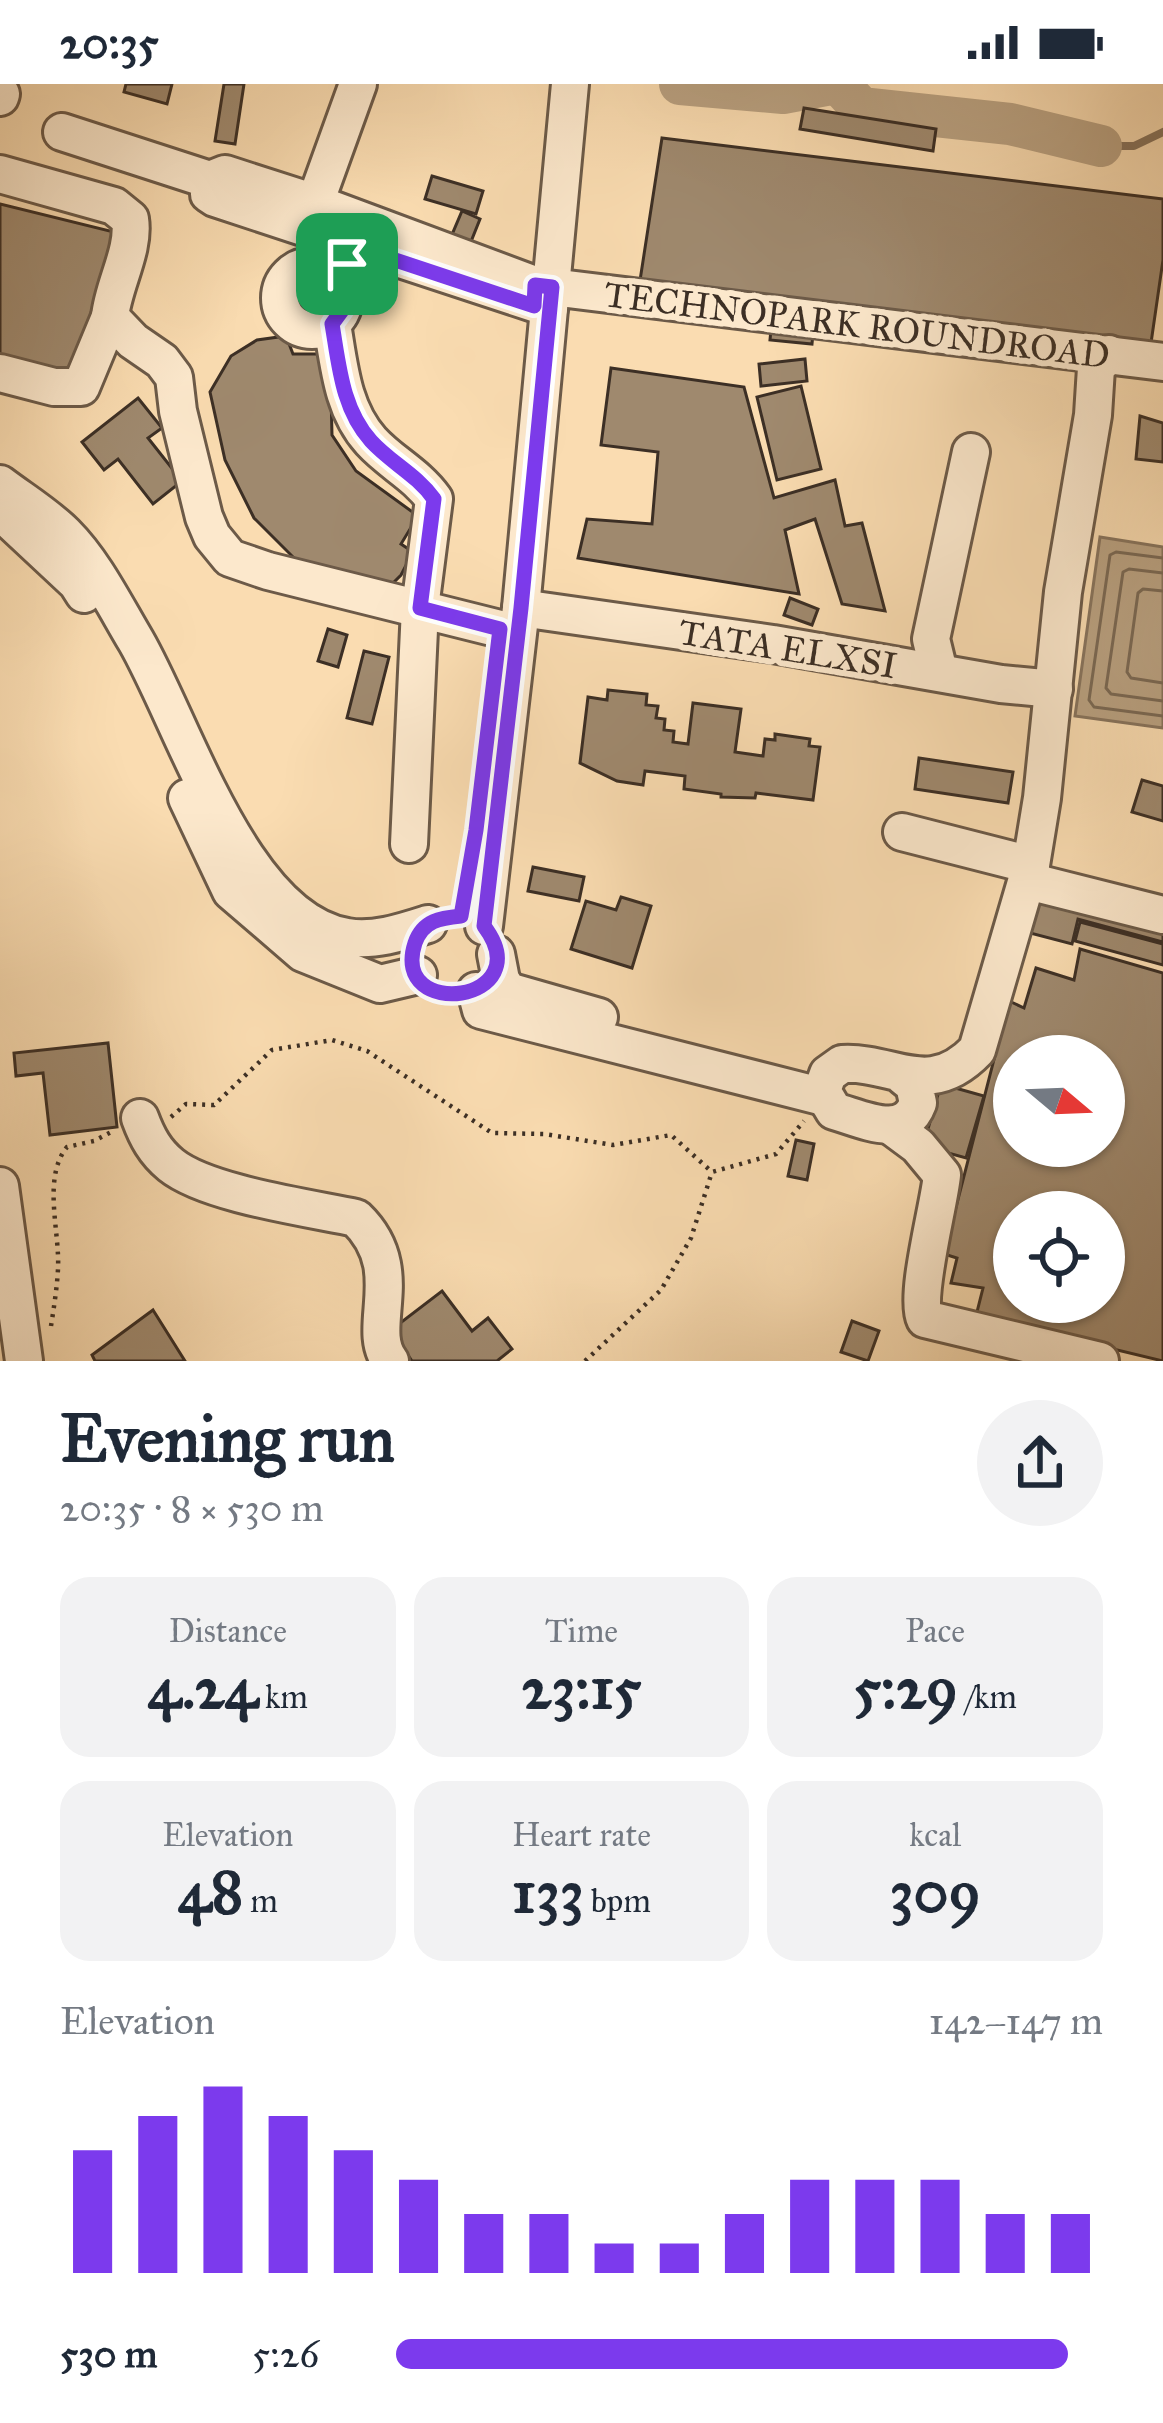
<!DOCTYPE html>
<html lang="en">
<head>
<meta charset="utf-8">
<style>
  body { margin:0; font-family:"IM FELL Great Primer",serif; background:#f2f2f3; color:#1f2937; height:100vh; display:flex; flex-direction:column; font-size:45px; white-space:nowrap }
  * { box-sizing:border-box; margin:0 }
  p { font-size:39px; color:#747a83 }
  .icon { flex:none; width:66px; height:66px; fill:none; stroke:currentColor; stroke-width:2; stroke-linecap:round; stroke-linejoin:round }
  .map { position:relative; height:1277px; overflow:hidden }
  .sheet { display:flex; flex-direction:column; background:#fff; flex:1 }
  .sheet>* { flex:none }
  .needle { width:78px; rotate:109deg }
  .tools { position:absolute; left:993px; top:951px; display:grid; gap:24px }
  .tools a { display:grid; place-items:center; width:132px; height:132px; border-radius:50%; background:#fff; box-shadow:0 3px 9px #0004; font-size:60px }
  .pin { position:absolute; display:grid; place-items:center; width:102px; height:102px; color:#fff; margin:-51px; border-radius:24px; box-shadow:0 6px 18px #0006 }
  .round { display:grid; place-items:center; flex:none; width:126px; height:126px; border-radius:63px; background:#f2f2f3 }
  .summary { display:flex; align-items:center; justify-content:space-between; height:204px; padding:0 60px }
  h1 { font-size:66px; font-weight:700; line-height:90px }
  .figures { display:grid; grid-template-columns:repeat(3,1fr); gap:18px; height:204px; padding:12px 60px }
  .figures div { display:grid; align-content:center; border-radius:30px; background:#f2f2f3; text-align:center }
  .figures b { font-size:60px; font-weight:700 }
  .figures small { font-size:33px; font-weight:400 }
  .figures p { font-size:33px }
  .chart { height:336px; padding:24px 60px }
  .chart p { display:flex; justify-content:space-between }
  .chart svg { width:100%; height:216px; margin-top:12px; stroke:#7c3aed; stroke-width:6 }
  ul { padding:0 60px; list-style:none; font-size:39px }
  li { display:grid; grid-template-columns:192px 144px 1fr; align-items:center; height:90px }
  li i { height:30px; border-radius:15px; background:#7c3aed }
  .status { display:flex; justify-content:space-between; align-items:center; height:84px; padding:0 60px; background:#fff; direction:ltr }
  .status svg { height:33px; fill:currentColor }
  .map>svg:first-child { display:block }
</style>
</head>
<body>
<div class="status"><b>20:35</b><svg viewBox="0 0 49 12"><path d="M0 12V9h3v3zM5 12V6h3v6zM10 12V3h3v9zM15 12V0h3v12zM26 1h20v11H26zM47 4h2v5h-2z"/></svg></div>
<div class="map">
<svg width="1163" height="1277" viewBox="0 0 1163 1277">
  <rect width="100%" height="100%" fill="#fadcb1"/>
  <filter id="stains"><feTurbulence type="fractalNoise" baseFrequency=".00167" numOctaves="4"/><feColorMatrix values="0 0 0 0 .2 0 0 0 0 .09 0 0 0 0 .02 0 0 0 .5 -.17"/></filter>
  <radialGradient id="worn" r=".72"><stop offset=".6" stop-color="#630" stop-opacity="0"/><stop offset="1" stop-color="#630" stop-opacity=".3"/></radialGradient>
  <path fill="#b9a181" stroke="#87735c" stroke-width="3" d="M 1100,453 L 1163,463 L 1163,644 L 1075,632 Z"/>
  <g fill="none" stroke-linecap="round" stroke-linejoin="round">
    <g stroke="#7a6853" stroke-width="3">
      <path d="M 1163,474 L 1116,468 L 1110,471 L 1089,616 L 1094,623 L 1163,632"/>
      <path d="M 1163,489 L 1129,485 L 1123,488 L 1106,604 L 1111,610 L 1163,617"/>
      <path d="M 1163,507 L 1143,505 L 1138,509 L 1127,588 L 1131,594 L 1163,599"/>
    </g>
    <path stroke="#87735c" stroke-width="8" d="M 1101,62 L 1134,62 L 1163,48"/>
    <g stroke="#b9a181" stroke-width="42">
      <path d="M 680,0 L 783,9 L 831,0"/>
      <path d="M 839,0 L 861,24 L 1010,40 L 1101,62"/>
    </g>
  </g>
  <g fill="#9f896e" stroke="#3c2f25" stroke-width="3" fill-rule="evenodd">
    <path d="M 126,0 L 172,0 L 167,20 L 124,8 Z"/>
    <path d="M 224,0 L 244,0 L 235,60 L 215,57 Z"/>
    <path d="M 804,24 L 936,45 L 933,67 L 800,45 Z"/>
    <path d="M 662,54 L 1163,115 L 1163,176 L 1151,259 L 639,203 Z"/>
    <path d="M 432,92 L 483,107 L 476,130 L 425,115 Z"/>
    <path d="M 0,120 L 114,148 L 74,296 L 0,279 Z"/>
    <path d="M 462,127 L 480,135 L 470,160 L 451,153 Z"/>
    <path d="M 772,235 L 814,239 L 812,260 L 770,256 Z"/>
    <path d="M 286,252 L 293,270 L 330,270 L 332,351 L 356,387 L 418,432 L 401,460 L 413,468 L 401,491 L 385,507 L 306,486 L 254,434 L 225,376 L 210,308 L 231,272 L 257,256 Z"/>
    <path d="M 805,275 L 807,297 L 761,302 L 759,280 Z"/>
    <path d="M 611,284 L 744,303 L 774,414 L 835,396 L 845,442 L 862,439 L 885,527 L 842,520 L 815,435 L 785,446 L 799,510 L 578,474 L 587,435 L 652,440 L 658,368 L 601,361 Z"/>
    <path d="M 801,302 L 821,385 L 777,396 L 757,313 Z"/>
    <path d="M 138,314 L 162,344 L 148,354 L 182,397 L 153,420 L 118,375 L 104,386 L 82,358 Z"/>
    <path d="M 1140,332 L 1163,339 L 1163,378 L 1136,375 Z"/>
    <path d="M 790,514 L 818,525 L 812,541 L 784,531 Z"/>
    <path d="M 328,545 L 347,551 L 338,583 L 318,577 Z"/>
    <path d="M 364,567 L 389,573 L 372,640 L 347,634 Z"/>
    <path d="M 608,606 L 647,610 L 646,621 L 658,622 L 656,634 L 665,635 L 664,646 L 674,647 L 673,658 L 688,660 L 693,619 L 741,625 L 735,668 L 763,672 L 765,655 L 775,656 L 775,650 L 810,655 L 809,662 L 820,663 L 813,716 L 756,709 L 755,714 L 721,713 L 721,710 L 684,705 L 685,692 L 645,687 L 643,701 L 617,697 L 580,679 L 588,613 L 607,616 Z"/>
    <path d="M 919,674 L 1013,688 L 1008,719 L 915,705 Z"/>
    <path d="M 1142,696 L 1163,702 L 1163,737 L 1132,728 Z"/>
    <path d="M 533,783 L 584,793 L 579,817 L 528,807 Z"/>
    <path d="M 1042,808 L 1163,841 L 1163,858 L 1078,835 L 1072,860 L 1030,849 Z"/>
    <path d="M 621,813 L 651,822 L 632,884 L 571,865 L 586,817 L 616,826 Z"/>
    <path d="M 1080,838 L 1163,860 L 1163,881 L 1075,857 Z"/>
    <path d="M 1080,865 L 1163,889 L 1163,1277 L 976,1232 L 983,1204 L 951,1199 L 957,1174 L 944,1170 L 1009,917 L 1024,924 L 1036,884 L 1074,896 ZM 1014,972 L 1104,972 L 1104,1062 L 1014,1062 ZM 1014,1128 L 1104,1128 L 1104,1218 L 1014,1218 Z"/>
    <path d="M 108,959 L 117,1043 L 50,1051 L 43,989 L 16,992 L 14,969 Z"/>
    <path d="M 941,1000 L 984,1012 L 966,1074 L 923,1062 Z"/>
    <path d="M 796,1056 L 814,1060 L 807,1096 L 788,1092 Z"/>
    <path d="M 442,1207 L 472,1247 L 488,1234 L 512,1265 L 497,1277 L 412,1277 L 391,1246 Z"/>
    <path d="M 153,1226 L 185,1277 L 95,1277 L 92,1271 Z"/>
    <path d="M 852,1237 L 879,1247 L 868,1277 L 841,1268 Z"/>
  </g>
  <g fill="none" stroke-linecap="round" stroke-linejoin="round">
    <defs>
      <g id="minor">
        <path d="M 0,13 L 1,10"/>
        <path d="M 62,48 L 210,96"/>
        <path d="M 0,90 L 114,122 L 130,135 C 135,166 113,201 110,233 L 133,257 L 162,277 L 174,293 L 178,327 L 204,433 L 212,452 L 230,474 L 268,487 L 500,545"/>
        <path d="M 317,139 L 315,119 L 358,0"/>
        <circle cx="312" cy="214" r="32"/>
        <path d="M 549,224 L 215,114 L 209,110 L 210,96 L 225,90 L 315,119 L 535,201 L 1163,278"/>
        <path d="M 332,240 C 339,281 342,325 371,357 C 391,379 416,390 434,415 L 420,524 L 409,760"/>
        <path d="M 0,289 L 54,303 L 81,303 L 110,233"/>
        <path d="M 0,400 C 21,416 46,431 65,450 C 94,479 115,522 136,557 C 184,640 242,836 347,853 C 373,858 403,848 428,840"/>
        <path d="M 0,427 L 77,499 L 84,510"/>
        <path d="M 521,524 L 773,560 L 1001,600 L 1054,605"/>
        <path d="M 939,588 L 931,555 L 971,368"/>
        <path d="M 187,714 L 231,807 L 303,869 L 380,900 L 418,891"/>
        <path d="M 902,748 L 1031,781"/>
        <path d="M 1028,797 L 1163,831"/>
        <path d="M 484,842 L 521,524 L 570,0"/>
        <path d="M 496,870 L 501,896 L 508,907 L 599,933"/>
        <path d="M 476,907 L 481,926 L 824,1013"/>
        <path d="M 904,993 L 914,1001 L 918,1019 C 904,1057 863,1035 834,1027 L 822,1007 L 828,990 L 842,980 C 895,977 929,1016 977,966 L 1031,781 L 1042,714 L 1063,508 L 1093,331 L 1096,284 L 1109,270"/>
        <path d="M 140,1034 C 147,1053 155,1068 171,1081 C 207,1110 309,1124 356,1134 C 410,1186 364,1243 390,1277"/>
        <path d="M 891,1042 L 918,1062 L 942,1091 C 939,1122 914,1213 925,1235 L 1100,1277"/>
        <path d="M 0,1102 L 24,1277"/>
      </g>
    </defs>
    <use href="#minor" stroke="#6c5a48" stroke-width="42"/>
    <g stroke="#3c2f25" stroke-width="4.5" stroke-dasharray="3 6" stroke-linecap="butt">
      <path d="M 171,1033 L 186,1020 L 214,1021 L 272,966 L 332,956 L 367,967 L 492,1049 L 544,1050 L 613,1061 L 671,1051 L 712,1088 L 776,1070 L 804,1037"/>
      <path d="M 51,1242 C 54,1223 57,1204 58,1185 C 60,1147 42,1094 67,1063 L 94,1057 L 115,1046"/>
      <path d="M 585,1277 L 661,1206 L 691,1154 L 712,1088"/>
    </g>
    <use href="#minor" stroke="#fce8cc" stroke-width="36"/>
  </g>
  <g fill="none" stroke-linecap="round" stroke-linejoin="round">
    <defs>
      <path id="route" d="M 356,163 L 534,222 L 535,201 L 552,203 L 521,524 L 484,842 C 542,919 389,938 415,859 C 423,836 441,834 461,832 L 476,746 L 500,545 L 420,524 L 434,415 C 416,390 391,379 371,357 C 342,325 339,281 332,240 L 343,225 L 340,199 Z"/>
    </defs>
    <use href="#route" stroke="#fff" stroke-width="24"/>
    <use href="#route" stroke="#7c3aed" stroke-width="15"/>
  </g>
  <g text-anchor="middle" stroke-width="12" stroke-linejoin="round" paint-order="stroke">
    <g font-size="36" fill="#3c2f25" stroke="#fce8cc">
      <text transform="translate(857 240) rotate(7)" y="13">TECHNOPARK ROUNDROAD</text>
      <text transform="translate(788 564) rotate(9)" y="13">TATA ELXSI</text>
    </g>
  </g>
  <rect width="100%" height="100%" filter="url(#stains)"/>
  <rect width="100%" height="100%" fill="url(#worn)"/>
</svg>
<div class="tools">
<a><svg class="needle" viewBox="-14 -14 28 28"><path d="M0-13l5 13h-10z" fill="#e53935"/><path d="M0 13l5-13h-10z" fill="#747a83"/></svg></a>
<a><svg class="icon" aria-label="locate" viewBox="0 0 24 24"><circle cx="12" cy="12" r="6"/><path d="M12 2v4M12 18v4M2 12h4M18 12h4"/></svg></a>
</div>
<div class="pin" style="left:347px;top:180px;background:#1e9e55"><svg class="icon" aria-label="arrive" viewBox="0 0 24 24"><path d="M6 21V4h12l-3 4 3 4H6"/></svg></div>
</div>
<section class="sheet">
<div class="summary"><div><h1>Evening run</h1><p>20:35 · 8 × 530 m</p></div><a class="round"><svg class="icon" aria-label="share" viewBox="0 0 24 24"><path d="M12 15V3M7 8l5-5 5 5M5 13v7h14v-7"/></svg></a></div>
<div class="figures">
<div><p>Distance</p><b>4.24<small> km</small></b></div>
<div><p>Time</p><b>23:15</b></div>
<div><p>Pace</p><b>5:29<small> /km</small></b></div>
</div>
<div class="figures">
<div><p>Elevation</p><b>48<small> m</small></b></div>
<div><p>Heart rate</p><b>133<small> bpm</small></b></div>
<div><p>kcal</p><b>309</b></div>
</div>
<div class="chart"><p><span>Elevation</span>142–147 m</p>
<svg viewBox="0 0 160 44" preserveAspectRatio="none"><path d="M5 44V19M15 44V12M25 44V6M35 44V12M45 44V19M55 44V25M65 44V32M75 44V32M85 44V38M95 44V38M105 44V32M115 44V25M125 44V25M135 44V25M145 44V32M155 44V32"/></svg>
</div>
<ul>
<li><b>530 m</b>5:26<i style="width:95%"></i></li>
</ul>
</section>
</body>
</html>
